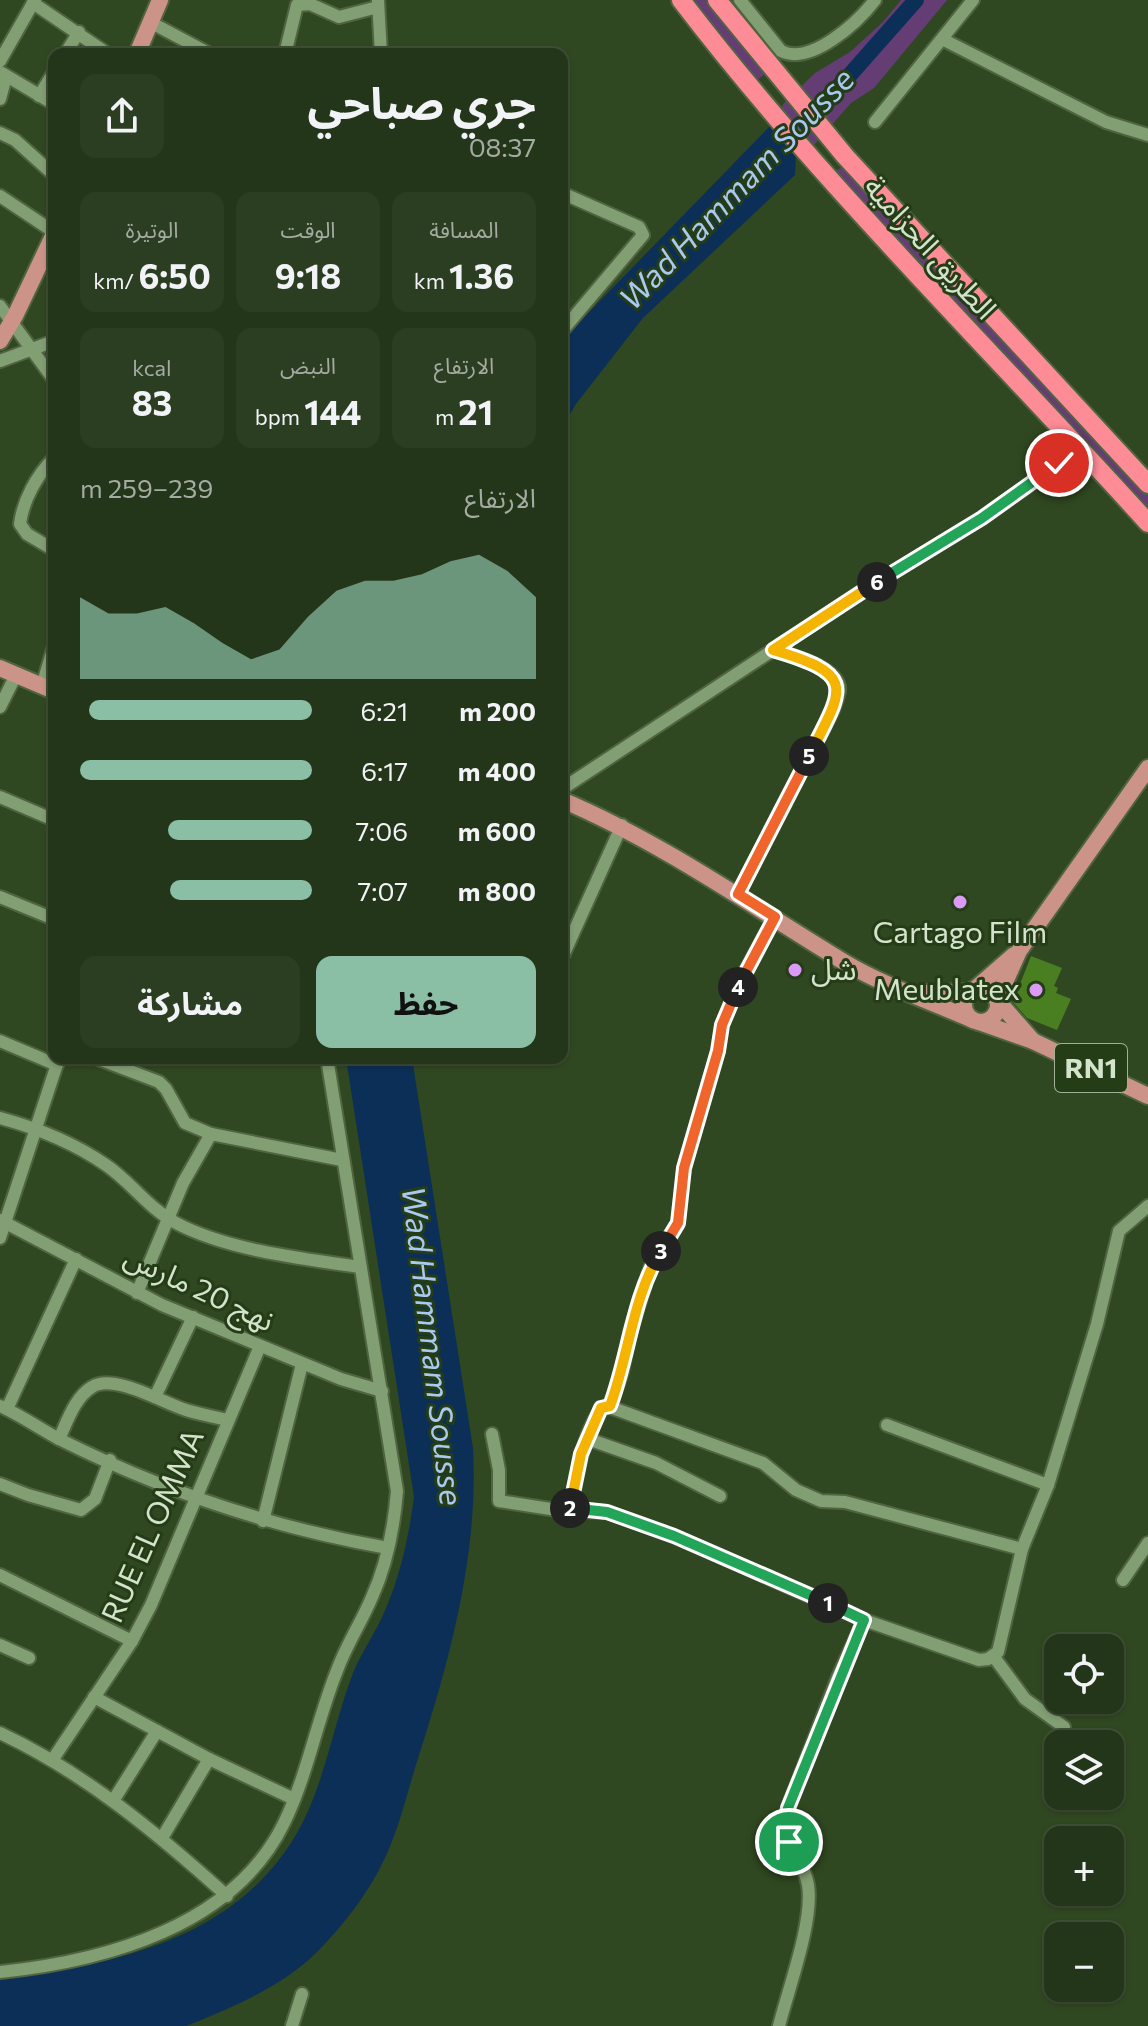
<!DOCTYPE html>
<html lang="ar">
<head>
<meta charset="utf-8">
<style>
  body { margin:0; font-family:Commissioner,"Noto Sans Arabic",sans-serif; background:#2c3e22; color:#f1f3f6; direction:rtl; height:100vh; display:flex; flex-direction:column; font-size:30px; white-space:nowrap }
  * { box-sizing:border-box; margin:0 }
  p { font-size:26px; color:#a3aba2 }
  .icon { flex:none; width:44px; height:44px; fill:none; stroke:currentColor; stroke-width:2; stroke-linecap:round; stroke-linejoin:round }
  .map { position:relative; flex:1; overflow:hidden; direction:ltr }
  .sheet { position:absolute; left:48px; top:48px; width:520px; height:1016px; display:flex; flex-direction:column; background:#243619; border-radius:16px; box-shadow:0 2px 6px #0004,0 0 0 2px #415038; direction:rtl }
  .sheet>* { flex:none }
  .controls { position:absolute; left:1044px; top:1634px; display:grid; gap:16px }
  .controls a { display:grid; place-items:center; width:80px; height:80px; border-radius:16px; background:#243619; box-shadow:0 2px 6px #0004,0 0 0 2px #415038; font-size:40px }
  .pin { position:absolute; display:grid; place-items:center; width:68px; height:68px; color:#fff; margin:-34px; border:4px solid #fff; border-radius:50%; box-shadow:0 2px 8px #0007 }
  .km { position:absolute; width:40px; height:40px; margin:-20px; border-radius:50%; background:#222; color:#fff; font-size:22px; line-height:40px; text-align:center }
  .round { display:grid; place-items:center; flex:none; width:84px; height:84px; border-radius:16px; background:#2c3e22 }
  .head { display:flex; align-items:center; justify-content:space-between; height:136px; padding:0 32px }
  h1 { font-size:44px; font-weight:700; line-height:60px }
  .metrics { display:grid; grid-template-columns:repeat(3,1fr); gap:12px; height:136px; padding:8px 32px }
  .metrics div { display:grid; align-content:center; border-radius:16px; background:#2c3e22; text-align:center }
  .metrics b { font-size:34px; font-weight:700 }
  .metrics small { font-size:22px; font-weight:400 }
  .metrics p { font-size:22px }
  .chart { height:224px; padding:16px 32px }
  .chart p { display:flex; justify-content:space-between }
  .chart svg { width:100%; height:144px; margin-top:8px; fill:#8abfa5; opacity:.7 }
  .primary-button { display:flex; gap:16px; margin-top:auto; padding:16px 32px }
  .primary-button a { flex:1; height:92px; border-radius:16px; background:#8abfa5; color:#111; font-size:32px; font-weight:700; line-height:92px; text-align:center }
  .primary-button a+a { background:#2c3e22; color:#f1f3f6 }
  ul { padding:0 32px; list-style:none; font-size:26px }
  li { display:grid; grid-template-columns:128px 96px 1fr; align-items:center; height:60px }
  li i { height:20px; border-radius:10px; background:#8abfa5 }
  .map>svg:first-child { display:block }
</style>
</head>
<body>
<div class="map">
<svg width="1148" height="2026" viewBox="0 0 1148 2026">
  <rect width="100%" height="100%" fill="#304821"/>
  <g fill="#643d75">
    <path d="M 689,0 L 711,0 L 767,72 L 754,83 Z"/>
    <path d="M 901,0 L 947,0 L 874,88 L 851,103 L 814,145 L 796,155 L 770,126 L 784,103 L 815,73 L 850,52 L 883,22 Z"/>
    <path d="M 846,165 L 1148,492 L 1148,515 L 831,173 Z"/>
  </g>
  <g fill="#0c2f57">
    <path d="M 770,126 L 796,155 L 795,175 L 643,318 L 576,404 L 562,427 L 562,340 Z"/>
    <path d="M 346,1058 L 412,1058 L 473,1448 C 479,1557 448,1666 415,1768 C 406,1798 398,1831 384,1860 C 369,1892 345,1923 321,1948 C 286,1985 232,2008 186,2026 L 0,2026 L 0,1979 C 113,1965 235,1940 297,1833 C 325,1784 333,1725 353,1673 C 362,1651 377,1631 386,1608 C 401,1573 409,1535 414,1497 Z"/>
  </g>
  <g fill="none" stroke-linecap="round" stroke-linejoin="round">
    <path stroke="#0c2f57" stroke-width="16" d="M 783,142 L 848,77 L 916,0"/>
  </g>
  <path fill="#497f21" d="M 1031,956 L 1062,968 L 1054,986 L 1058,988 L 1056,993 L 1071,999 L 1057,1030 L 1027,1018 L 1013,1002 Z"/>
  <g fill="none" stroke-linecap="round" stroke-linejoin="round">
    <defs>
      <g id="minor">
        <path d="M 35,0 L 33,3 L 108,54"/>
        <path d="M 378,0 L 381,54"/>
        <path d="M 740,0 L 781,51 C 811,66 858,22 875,0"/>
        <path d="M 150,22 L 210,54"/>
        <path d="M 942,39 L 1106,122 L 1148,135"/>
        <path d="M 65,54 L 79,32"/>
        <path d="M 285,54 L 297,5 L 310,4 L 339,17 L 378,7"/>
        <path d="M 0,61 L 33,3"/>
        <path d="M 0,72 L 54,104"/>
        <path d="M 39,96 L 54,72"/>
        <path d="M 0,99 L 6,77"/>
        <path d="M 875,122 L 973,0"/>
        <path d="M 0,133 L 15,140 L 54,175"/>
        <path d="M 562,193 L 639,227 L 643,235 L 562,331"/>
        <path d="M 0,196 L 54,232"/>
        <path d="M 0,306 L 54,380"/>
        <path d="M 0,361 L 54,341"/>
        <path d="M 54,458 C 37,475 23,500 20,524 L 27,534 L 54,550"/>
        <path d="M 42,686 L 54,646"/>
        <path d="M 0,707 L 16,675"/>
        <path d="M 562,789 L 861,592 L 982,518 L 1079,450"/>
        <path d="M 0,797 L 54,820"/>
        <path d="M 738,894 L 833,710 C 835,704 838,697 839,691 C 842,668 791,655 773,650"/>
        <path d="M 0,897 L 54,919"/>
        <path d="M 562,958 L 622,825"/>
        <path d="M 0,1041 L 57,1065"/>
        <path d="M 96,1058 L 159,1082 L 166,1089 L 185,1123 L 211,1134"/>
        <path d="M 0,1118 C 37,1128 74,1143 106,1165 C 131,1182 148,1208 176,1223 C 227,1250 303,1259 360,1267"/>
        <path d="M 0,1220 L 162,1305 L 341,1379 L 382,1391"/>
        <path d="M 0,1238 L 59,1058"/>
        <path d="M 137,1293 L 183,1183 L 211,1134 L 342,1160"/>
        <path d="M 155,1397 L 193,1317"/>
        <path d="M 0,1406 C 20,1415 39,1428 59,1439 C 163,1491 273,1528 388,1548"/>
        <path d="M 610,1406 L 622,1372 L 630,1332 L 651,1266 L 678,1223 L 684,1168 L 718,1051 L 722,1025 L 740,981 L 775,917"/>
        <path d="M 7,1409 L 76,1259"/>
        <path d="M 887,1425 L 1048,1485"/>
        <path d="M 492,1434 L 499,1470 L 499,1501 L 557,1510 L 607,1512 L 674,1536 L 864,1620 L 838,1677 L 788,1808 C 780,1846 802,1852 808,1885 C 814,1920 788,1990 779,2026"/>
        <path d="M 59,1439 C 67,1422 75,1397 92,1387 C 114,1373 163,1403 186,1410 C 199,1414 214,1417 228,1420"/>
        <path d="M 588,1439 L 656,1463 L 720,1496"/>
        <path d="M 0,1484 L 28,1495 L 81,1510 L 95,1499 L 110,1460"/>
        <path d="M 570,1510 C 575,1487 585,1416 607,1406 L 763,1463 L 796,1490 L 821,1501 L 845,1502 L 1022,1549"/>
        <path d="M 263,1521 L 302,1364"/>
        <path d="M 0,1575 L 132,1641"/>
        <path d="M 1123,1580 L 1148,1543"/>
        <path d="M 864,1620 L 979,1660 L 988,1659 L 998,1652 L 1022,1549 L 1048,1485 L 1097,1324 L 1119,1231 L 1148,1206"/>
        <path d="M 0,1645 L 29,1658"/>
        <path d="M 994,1657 L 1025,1699 L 1064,1727"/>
        <path d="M 94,1697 L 209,1759 L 294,1799"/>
        <path d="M 0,1733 C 85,1773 157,1833 227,1896"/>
        <path d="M 53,1759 L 132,1641 L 151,1605 L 260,1346"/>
        <path d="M 113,1801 L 157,1731"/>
        <path d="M 162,1838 L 209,1759"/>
        <path d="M 0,1972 C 106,1961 234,1926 284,1823 C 308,1774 317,1719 338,1668 C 347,1644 362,1621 372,1597 C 387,1564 394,1527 397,1491 L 327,1058"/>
        <path d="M 292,2026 L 302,1994"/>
      </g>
      <g id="major">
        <path d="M 137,54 L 160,0"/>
        <path d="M 0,341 L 15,316 L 54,234"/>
        <path d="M 0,668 L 54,691"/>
        <path d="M 562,800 C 663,843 750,905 844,962 C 884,986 930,1001 973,1020"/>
        <circle cx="981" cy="1005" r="17"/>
        <path d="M 975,989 L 1014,955"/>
        <path d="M 921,993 L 970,992"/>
        <path d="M 979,1022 L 1033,1041 L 1148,1096"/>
        <path d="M 1033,1041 L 997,1000 L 1019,951 L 1148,768"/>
      </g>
      <g id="highway">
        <path d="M 681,0 C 823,186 991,349 1148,523"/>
        <path d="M 717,0 L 845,156 L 1148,484"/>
      </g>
    </defs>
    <use href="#minor" stroke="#506441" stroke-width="16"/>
    <use href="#major" stroke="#506441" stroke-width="20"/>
    <use href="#highway" stroke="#506441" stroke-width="22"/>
    <use href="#minor" stroke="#829e73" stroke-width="12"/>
    <use href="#major" stroke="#cc9389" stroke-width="16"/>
    <use href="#highway" stroke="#fe8c97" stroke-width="18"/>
  </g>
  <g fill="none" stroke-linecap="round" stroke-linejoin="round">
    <defs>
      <path id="split-1" d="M 789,1842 L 784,1828 L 788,1808 L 864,1620 L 828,1603"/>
      <path id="split-2" d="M 570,1508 L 607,1512 L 674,1536 L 828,1603"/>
      <path id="split-3" d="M 570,1508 L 581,1454 L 601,1408 L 610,1406 C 629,1356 632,1298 661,1251"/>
      <path id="split-4" d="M 661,1251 L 678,1223 L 684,1168 L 718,1051 L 722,1025 L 738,987"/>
      <path id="split-5" d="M 738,987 L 775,917 L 738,894 L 809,756"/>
      <path id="split-6" d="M 809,756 C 844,687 858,675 773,650 L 877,582"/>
      <path id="split-7" d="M 877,582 L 982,518 L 1059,463"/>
    </defs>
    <use href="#split-1" stroke="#fff" stroke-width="16"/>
    <use href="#split-2" stroke="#fff" stroke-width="16"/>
    <use href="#split-3" stroke="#fff" stroke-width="16"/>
    <use href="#split-4" stroke="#fff" stroke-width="16"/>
    <use href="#split-5" stroke="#fff" stroke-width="16"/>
    <use href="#split-6" stroke="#fff" stroke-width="16"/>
    <use href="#split-7" stroke="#fff" stroke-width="16"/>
    <use href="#split-1" stroke="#22a559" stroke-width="10"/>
    <use href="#split-2" stroke="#22a559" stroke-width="10"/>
    <use href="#split-3" stroke="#f5b400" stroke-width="10"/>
    <use href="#split-4" stroke="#f0652b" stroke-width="10"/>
    <use href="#split-5" stroke="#f0652b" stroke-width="10"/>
    <use href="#split-6" stroke="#f5b400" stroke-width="10"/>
    <use href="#split-7" stroke="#22a559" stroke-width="10"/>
  </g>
  <g fill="#da9af6" stroke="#253d17" stroke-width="3">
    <circle cx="960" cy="902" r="8"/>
    <circle cx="795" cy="970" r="8"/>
    <circle cx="1036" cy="990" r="8"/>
  </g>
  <g text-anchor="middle" stroke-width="6" stroke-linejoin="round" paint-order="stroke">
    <rect fill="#253d17" stroke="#a0b196" stroke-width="2" x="1055" y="1044" width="72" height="48" rx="6"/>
    <g font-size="28" font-weight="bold" fill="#d4e3cc">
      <text x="1091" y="1078">RN1</text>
    </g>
    <g font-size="30" fill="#d4e3cc" stroke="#253d17">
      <text transform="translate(930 248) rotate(48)" y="10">الطريق الحزامية</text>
      <text transform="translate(199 1289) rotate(25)" y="10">نهج 20 مارس</text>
      <text transform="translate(153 1526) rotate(-66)" y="10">RUE EL OMMA</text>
    </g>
    <g font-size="30" fill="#d4e3cc" stroke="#253d17">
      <text x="960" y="943">Cartago Film</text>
      <text x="811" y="980" text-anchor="start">شل</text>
      <text x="1020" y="1000" text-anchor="end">Meublatex</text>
    </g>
    <g font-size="32" font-style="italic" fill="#a9c9f1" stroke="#253d17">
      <text transform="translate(737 189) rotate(-46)" y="11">Wad Hammam Sousse</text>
      <text transform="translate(432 1346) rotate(83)" y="11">Wad Hammam Sousse</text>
    </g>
  </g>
</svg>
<div class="controls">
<a><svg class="icon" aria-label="locate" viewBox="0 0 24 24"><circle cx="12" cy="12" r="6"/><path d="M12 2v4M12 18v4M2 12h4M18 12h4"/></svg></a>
<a><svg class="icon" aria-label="layers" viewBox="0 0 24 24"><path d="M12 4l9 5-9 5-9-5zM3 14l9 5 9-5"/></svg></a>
<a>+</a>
<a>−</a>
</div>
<div class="pin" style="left:789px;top:1842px;background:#1e9e55"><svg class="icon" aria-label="arrive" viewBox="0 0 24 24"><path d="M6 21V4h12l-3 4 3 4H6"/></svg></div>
<div class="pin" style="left:1059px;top:463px;background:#d93025"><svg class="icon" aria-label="check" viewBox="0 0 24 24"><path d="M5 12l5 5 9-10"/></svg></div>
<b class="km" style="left:828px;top:1603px">1</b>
<b class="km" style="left:570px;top:1508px">2</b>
<b class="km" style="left:661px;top:1251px">3</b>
<b class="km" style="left:738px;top:987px">4</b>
<b class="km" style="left:809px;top:756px">5</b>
<b class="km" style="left:877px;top:582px">6</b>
<section class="sheet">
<div class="head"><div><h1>جري صباحي</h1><p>08:37</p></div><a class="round"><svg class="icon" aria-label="share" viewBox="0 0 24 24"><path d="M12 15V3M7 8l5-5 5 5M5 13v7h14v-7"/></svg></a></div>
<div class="metrics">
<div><p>المسافة</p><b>1.36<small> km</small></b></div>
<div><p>الوقت</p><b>9:18</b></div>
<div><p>الوتيرة</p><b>6:50<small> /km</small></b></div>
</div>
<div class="metrics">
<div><p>الارتفاع</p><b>21<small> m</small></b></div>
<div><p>النبض</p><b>144<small> bpm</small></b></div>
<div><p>kcal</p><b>83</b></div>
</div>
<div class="chart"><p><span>الارتفاع</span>239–259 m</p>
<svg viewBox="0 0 160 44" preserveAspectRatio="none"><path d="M0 44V19L10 24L20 24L30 22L40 27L50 33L60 38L70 35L80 25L90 17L100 14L110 14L120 12L130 8L140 6L150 11L160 19V44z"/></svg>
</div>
<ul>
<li><b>200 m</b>6:21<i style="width:96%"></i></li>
<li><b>400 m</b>6:17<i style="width:100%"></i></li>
<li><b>600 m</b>7:06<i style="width:62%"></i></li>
<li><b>800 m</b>7:07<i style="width:61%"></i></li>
</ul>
<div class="primary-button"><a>حفظ</a><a>مشاركة</a></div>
</section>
</div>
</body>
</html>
